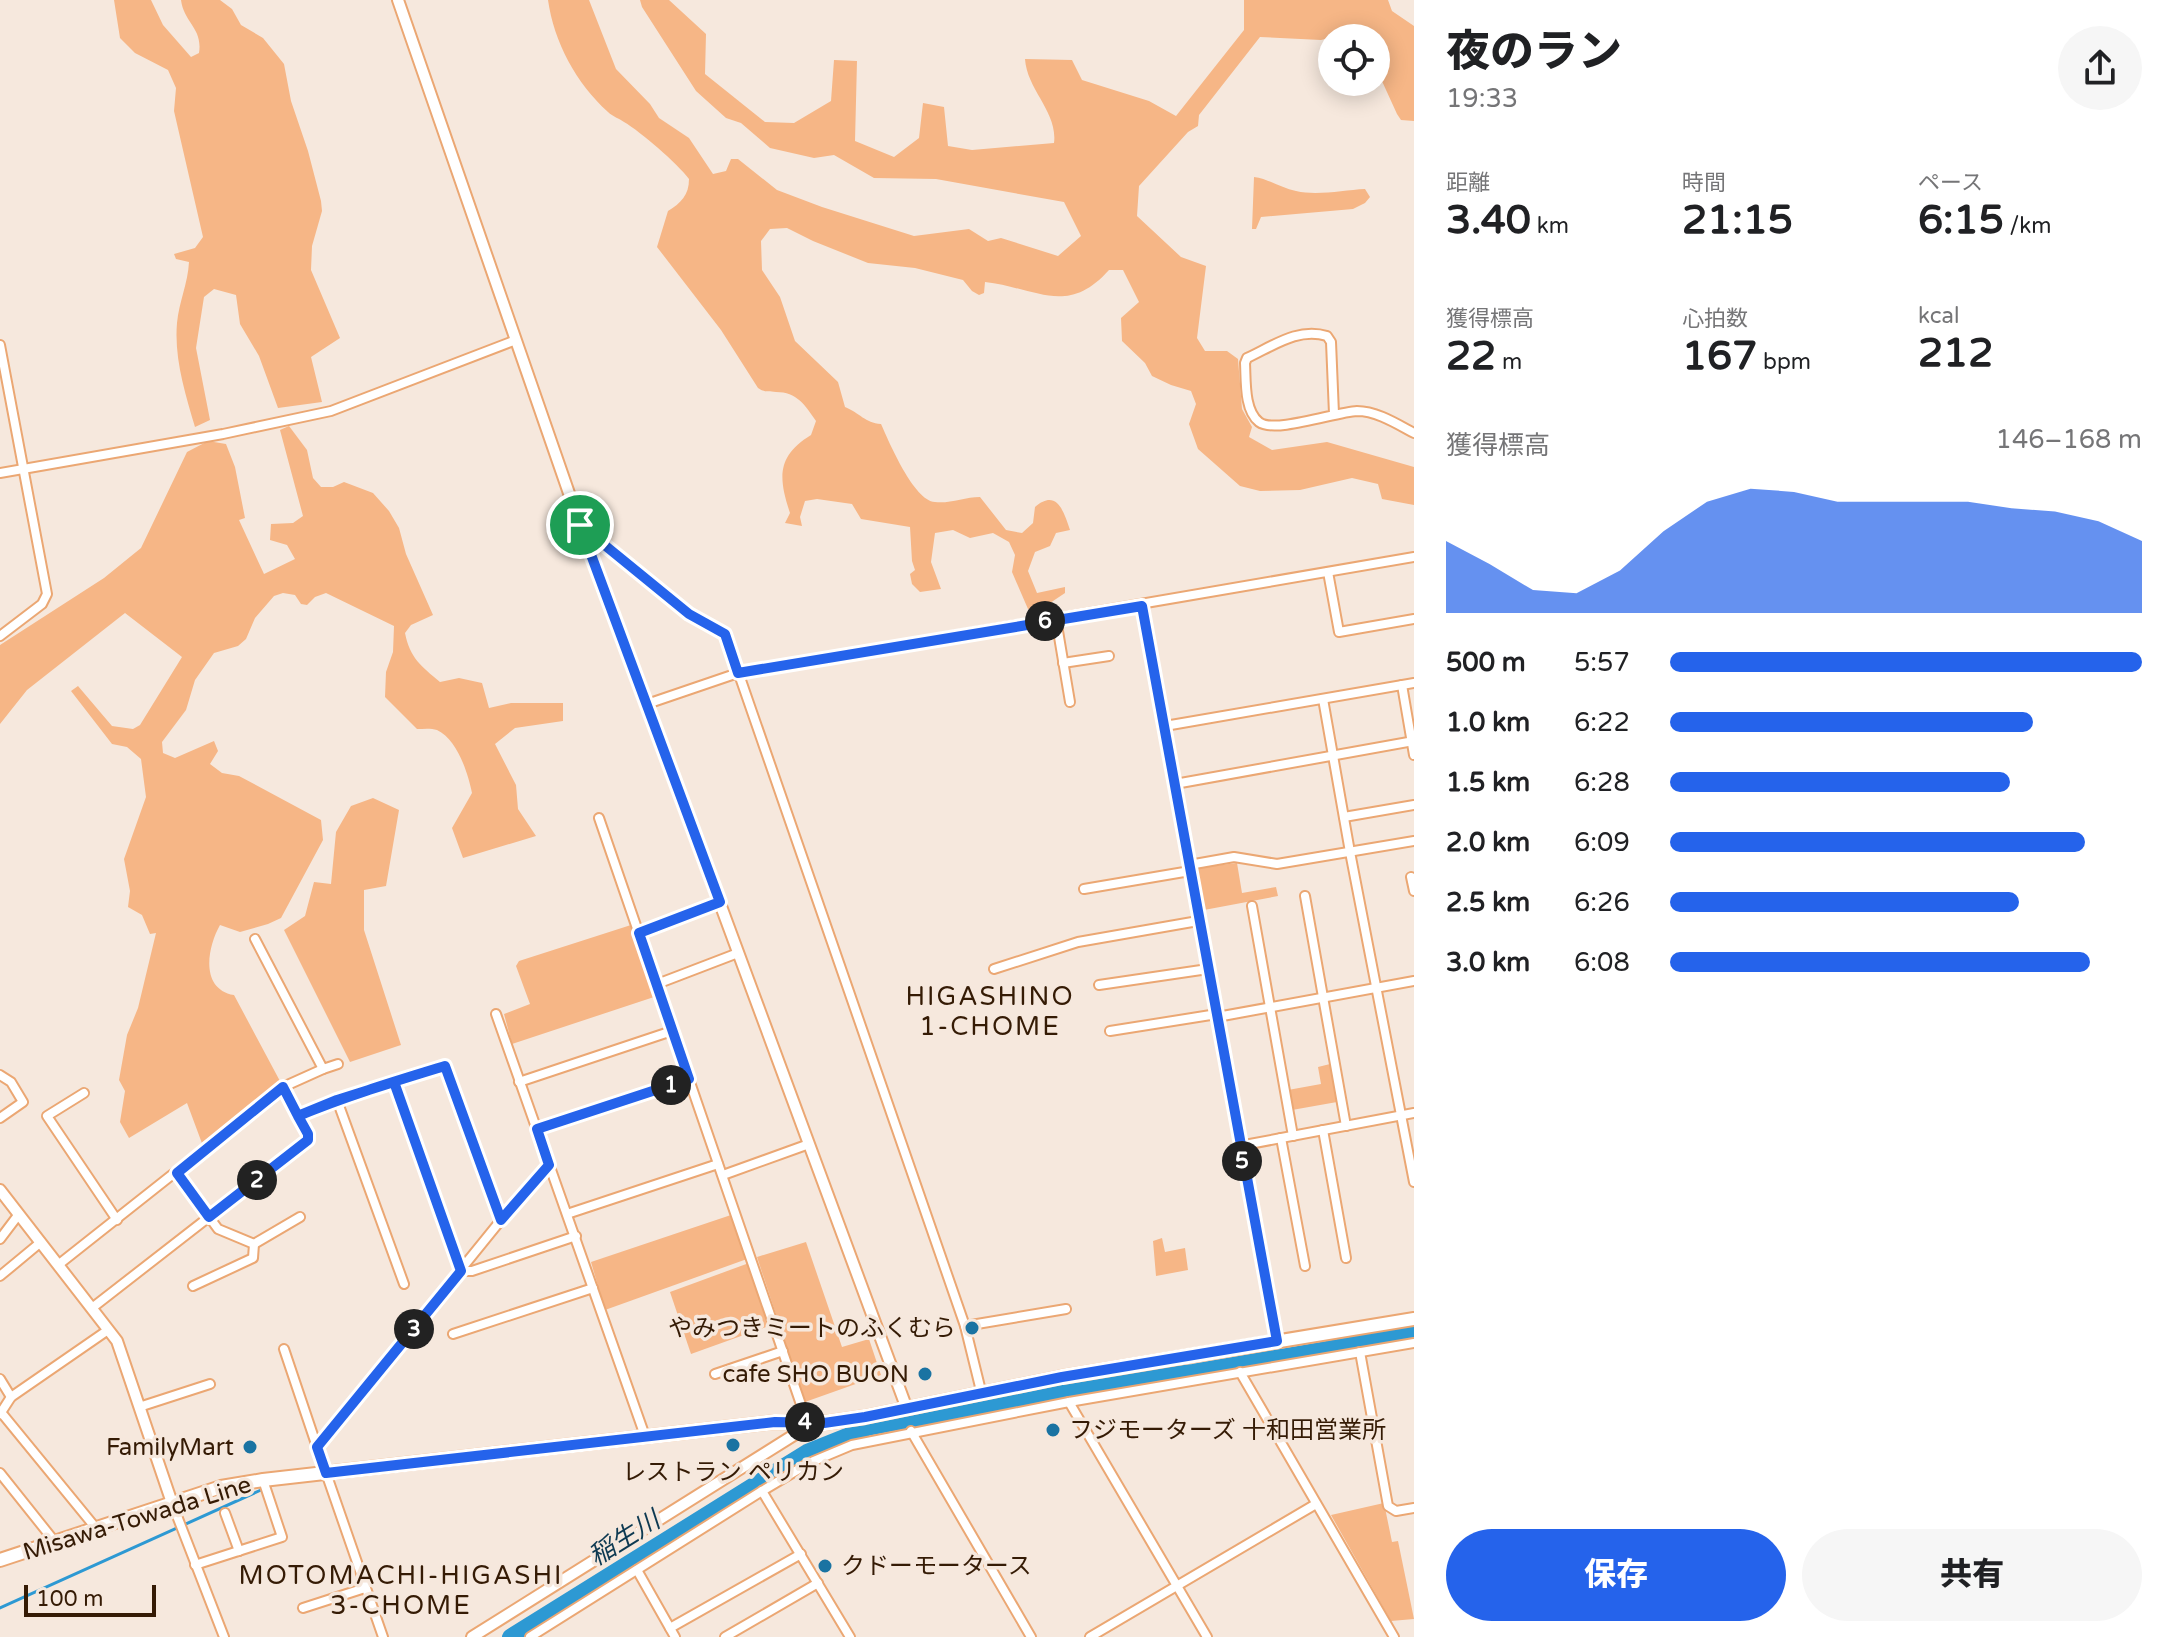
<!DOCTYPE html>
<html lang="ja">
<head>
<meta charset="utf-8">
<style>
  body { margin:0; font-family:"Varela Round","Noto Sans JP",sans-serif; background:#f6f6f6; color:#202124; height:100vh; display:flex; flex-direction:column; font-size:30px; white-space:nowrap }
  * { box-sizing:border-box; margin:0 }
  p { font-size:26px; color:#757577 }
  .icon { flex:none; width:44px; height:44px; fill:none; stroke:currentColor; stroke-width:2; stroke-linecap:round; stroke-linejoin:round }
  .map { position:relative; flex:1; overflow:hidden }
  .side { display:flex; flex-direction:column; background:#fff; width:760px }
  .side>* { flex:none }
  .fabs { position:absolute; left:1318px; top:24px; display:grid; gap:16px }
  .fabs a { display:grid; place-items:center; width:72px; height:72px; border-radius:50%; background:#fff; box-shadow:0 4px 20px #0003; font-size:40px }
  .scale { position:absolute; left:24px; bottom:20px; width:132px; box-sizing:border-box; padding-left:8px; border:4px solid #351b05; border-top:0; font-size:22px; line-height:28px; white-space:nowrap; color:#351b05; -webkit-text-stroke:6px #f6e8dd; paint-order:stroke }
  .pin { position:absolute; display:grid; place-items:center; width:68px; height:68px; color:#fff; margin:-34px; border:4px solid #fff; border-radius:50%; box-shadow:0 2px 8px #0007 }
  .km { position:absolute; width:40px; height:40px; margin:-20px; border-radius:50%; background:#222; color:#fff; font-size:22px; line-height:40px; text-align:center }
  .round { display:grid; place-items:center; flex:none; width:84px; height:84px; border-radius:42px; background:#f6f6f6 }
  .overview { display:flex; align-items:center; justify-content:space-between; height:136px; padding:0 32px }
  h1 { font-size:44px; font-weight:800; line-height:60px }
  .stats { display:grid; grid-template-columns:repeat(3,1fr); gap:12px; height:136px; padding:8px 32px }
  .stats div { display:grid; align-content:center }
  .stats b { font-size:40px; font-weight:800 }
  .stats small { font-size:22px; font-weight:400 }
  .stats p { font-size:22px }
  .chart { height:224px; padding:16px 32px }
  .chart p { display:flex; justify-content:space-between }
  .chart svg { width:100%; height:144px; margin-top:8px; fill:#2563eb; opacity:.7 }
  .button { display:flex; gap:16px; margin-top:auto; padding:16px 32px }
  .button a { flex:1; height:92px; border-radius:48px; background:#2563eb; color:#fff; font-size:32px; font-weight:800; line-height:92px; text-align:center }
  .button a+a { background:#f6f6f6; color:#202124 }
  ul { padding:0 32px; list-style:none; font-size:26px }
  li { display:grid; grid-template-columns:128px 96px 1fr; align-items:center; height:60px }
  li i { height:20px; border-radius:10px; background:#2563eb }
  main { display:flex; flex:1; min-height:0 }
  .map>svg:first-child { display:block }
</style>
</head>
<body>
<main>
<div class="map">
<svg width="1414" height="1637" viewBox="0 0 1414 1637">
  <rect width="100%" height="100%" fill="#f6e8dd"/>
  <g fill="#f6b686">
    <path d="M 114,0 L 151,0 L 163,25 L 191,57 L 199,53 C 203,28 184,23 181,0 L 220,0 L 232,9 L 241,25 L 263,38 L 284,64 L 291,101 L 308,151 L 321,201 L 322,211 L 312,246 L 311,270 L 340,338 L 311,357 L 322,402 L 278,408 L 259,356 L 240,324 L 236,295 L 214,289 L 204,297 L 196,348 L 210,420 L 195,427 C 185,393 174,358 177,323 C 179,302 188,283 189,262 L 176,259 L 174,254 L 195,248 L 203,237 L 174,111 L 176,88 L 168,70 L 135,53 L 120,38 Z"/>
    <path d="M 548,0 L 589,0 L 616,69 L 650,104 L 659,118 L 689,138 L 713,174 L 726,171 L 731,159 L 738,159 L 777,190 L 822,207 L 914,236 L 969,229 L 988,241 L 1001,238 L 1058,256 L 1081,236 L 1064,202 L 936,179 L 874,178 L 834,155 L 814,158 L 770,148 L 741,123 L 726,118 L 696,91 L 642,7 L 640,0 L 669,0 L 706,34 L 705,74 L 765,122 L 794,123 L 831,101 L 834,60 L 857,61 L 855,141 L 894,157 L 919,138 L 923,103 L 944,107 L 948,146 L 972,150 L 1054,143 C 1058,112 1027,90 1025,59 L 1072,60 L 1082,80 L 1149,101 L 1176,116 L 1244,30 L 1244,0 L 1388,0 L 1392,11 L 1414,26 L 1414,121 L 1401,120 L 1397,114 L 1376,68 L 1376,38 L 1362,38 L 1359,31 L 1321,40 L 1260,37 L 1199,115 L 1198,126 L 1188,132 L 1139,186 L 1137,216 L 1181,257 L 1206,266 L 1197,338 L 1205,351 L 1227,351 L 1238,359 L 1242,409 L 1252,427 L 1249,437 L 1272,450 L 1327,442 L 1414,467 L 1414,505 L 1382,499 L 1378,484 L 1352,478 L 1300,490 L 1260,491 L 1240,486 L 1198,449 L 1189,424 L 1196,404 L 1191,391 L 1171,385 L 1152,376 L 1145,363 L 1122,341 L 1121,318 L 1139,302 L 1123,270 L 1109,270 C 1067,317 1037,288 985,282 L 984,293 L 979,295 L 972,291 L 963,280 L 915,268 L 868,263 L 813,241 L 787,228 L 770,229 L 761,241 L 762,270 L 780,297 L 795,341 L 838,382 L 845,407 C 860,413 865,423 881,424 C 889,442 914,501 935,502 C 949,504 965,497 980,497 L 1006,530 L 1022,533 L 1033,523 L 1035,507 C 1057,488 1064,512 1070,530 L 1056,533 L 1050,546 L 1035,552 L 1028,571 L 1037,593 L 1065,587 L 1065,593 L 1044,607 L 1028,609 L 1012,572 L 1015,555 L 1009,542 L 993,533 L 970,538 L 953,530 L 935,533 L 931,562 L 941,589 L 920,592 L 912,584 L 910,574 L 915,570 L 912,561 L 910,527 L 861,519 L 852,504 L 817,499 L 805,501 L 800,517 L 802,526 L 785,523 L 790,513 C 778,477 777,456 811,435 L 816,421 C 805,405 797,392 776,392 C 768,391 765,393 758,388 L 721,330 L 657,247 L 668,211 C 681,203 689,195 689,179 C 677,163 641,132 624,122 C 619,118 613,117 608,112 C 576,83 554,42 548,0 Z"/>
    <path d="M 1254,177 C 1269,179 1281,188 1296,191 C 1317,196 1344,190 1365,189 L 1370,197 L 1365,203 L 1353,209 L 1261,217 L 1256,229 L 1252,229 Z"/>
    <path d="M 289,426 L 307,450 L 313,478 L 321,487 L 333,487 L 344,482 L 373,493 L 389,511 L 399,528 L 406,554 L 433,615 L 411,625 L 405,633 C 410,658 421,666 440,682 L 459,678 L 482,683 L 489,708 L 511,703 L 563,703 L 563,721 L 515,728 L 495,744 L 516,785 L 518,809 L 536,836 L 463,858 L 452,828 L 472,793 C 468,773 457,739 437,730 C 431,728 423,729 417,729 L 385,697 L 386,672 L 393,652 L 394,626 L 326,593 L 315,597 L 307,605 L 301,604 L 295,595 L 283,593 L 274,596 L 255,618 L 246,639 L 238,646 L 214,653 L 195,680 L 186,710 L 162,742 L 163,753 L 175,758 L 214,741 L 218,751 L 210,764 L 222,773 L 239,776 L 321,820 L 323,840 L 281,918 L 268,924 L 240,932 L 220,925 C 207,948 200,989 234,995 L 281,1083 L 203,1146 L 187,1103 L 129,1138 L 120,1122 L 125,1091 L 119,1080 L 127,1035 L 138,1008 L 156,933 L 150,934 L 142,915 L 128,907 L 130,891 L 124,859 L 146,797 L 141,759 L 127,747 L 112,744 L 71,691 L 78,686 L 112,726 L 133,729 L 140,725 L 182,657 L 125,613 L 27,690 L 0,724 L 0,645 L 104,578 L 141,548 L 187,452 L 208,441 L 226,444 L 235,467 L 245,518 L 239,520 L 264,574 L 295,559 L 287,545 L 270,540 L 271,524 L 293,523 L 303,516 L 280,430 Z"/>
    <path d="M 373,798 L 399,810 L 386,886 L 364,890 L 364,930 L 401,1045 L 350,1062 L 284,930 L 305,916 L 314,882 L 331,884 L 336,832 L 351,806 Z"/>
    <path d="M 1237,863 L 1242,893 L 1276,887 L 1278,896 L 1204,910 L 1197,868 Z"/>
    <path d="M 631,925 L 654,997 L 512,1044 L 504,1014 L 530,1004 L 516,966 L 519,961 Z"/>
    <path d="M 1330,1064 L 1337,1102 L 1292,1110 L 1288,1090 L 1321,1084 L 1318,1067 Z"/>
    <path d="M 731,1215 L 747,1259 L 605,1310 L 591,1262 Z"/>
    <path d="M 1162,1238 L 1165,1252 L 1185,1248 L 1188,1270 L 1156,1276 L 1153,1241 Z"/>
    <path d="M 806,1242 L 842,1347 L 869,1339 L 881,1375 L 805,1402 L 757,1257 Z"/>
    <path d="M 749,1263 L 769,1326 L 691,1354 L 670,1292 Z"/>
    <path d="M 1384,1503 L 1392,1542 L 1398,1541 L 1414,1619 L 1391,1621 L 1331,1515 Z"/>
  </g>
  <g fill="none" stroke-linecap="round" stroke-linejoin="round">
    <path stroke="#2d99d3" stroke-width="3" d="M 0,1608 L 261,1490"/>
    <path stroke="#2d99d3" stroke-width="16" d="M 510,1637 L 807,1452 L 867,1428 L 1127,1380 L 1193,1372 L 1414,1334"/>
    <defs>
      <g id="minor">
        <path d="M 0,345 L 47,594 L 42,604 L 0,636"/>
        <path d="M 1334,414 L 1331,342 L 1327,336 C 1298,327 1273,346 1247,358 L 1245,363 C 1246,381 1244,410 1259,422 C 1274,434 1336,412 1357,411 C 1377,411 1397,424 1414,433"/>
        <path d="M 0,473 L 223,434 L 331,411 L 516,340"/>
        <path d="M 580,525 L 689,614 L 725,634 L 965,1326 L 982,1395"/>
        <path d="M 1328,572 L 1339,632 L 1414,619"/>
        <path d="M 1142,606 L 1277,1341"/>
        <path d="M 1056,619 L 1070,702"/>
        <path d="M 1063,663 L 1109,656"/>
        <path d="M 1402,685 L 1414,755"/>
        <path d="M 1323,699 L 1350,852 L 1414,1182"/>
        <path d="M 647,704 L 738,673 L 1414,557"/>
        <path d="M 1165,726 L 1414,683"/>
        <path d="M 1175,784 L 1414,741"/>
        <path d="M 1344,817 L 1414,805"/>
        <path d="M 599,818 L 807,1422"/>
        <path d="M 1189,865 L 1234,857 L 1277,864 L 1414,841"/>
        <path d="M 1411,877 L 1414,891"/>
        <path d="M 1084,889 L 1190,871"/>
        <path d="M 1305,896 L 1346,1126"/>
        <path d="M 1252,906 L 1293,1136"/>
        <path d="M 639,933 L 720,902"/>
        <path d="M 255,939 L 323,1069 L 283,1087"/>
        <path d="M 994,969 L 1078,942 L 1198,921"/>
        <path d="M 657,984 L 738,953"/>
        <path d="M 1099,985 L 1208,969"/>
        <path d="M 496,1014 L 645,1436"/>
        <path d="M 1217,1017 L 1414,981"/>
        <path d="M 1110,1031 L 1217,1014"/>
        <path d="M 323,1069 L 338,1064"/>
        <path d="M 0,1075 L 11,1082 L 23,1102 L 0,1118"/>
        <path d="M 394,1082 L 461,1271 L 472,1271 L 576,1236"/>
        <path d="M 519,1082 L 672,1031"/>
        <path d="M 84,1093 L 47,1116 L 117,1220"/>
        <path d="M 337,1100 L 404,1284"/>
        <path d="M 298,1116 L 337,1100 L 445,1066 L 501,1220 L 549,1165"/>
        <path d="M 537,1129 L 689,1079"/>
        <path d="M 1323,1130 L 1346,1258"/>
        <path d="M 1281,1138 L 1305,1266"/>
        <path d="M 1239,1146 L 1414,1113"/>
        <path d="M 177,1173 L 218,1229 L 254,1244 L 253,1258 L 193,1286"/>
        <path d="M 723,1175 L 809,1144"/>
        <path d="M 567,1214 L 718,1164"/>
        <path d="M 0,1239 L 19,1214"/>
        <path d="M 254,1244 L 300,1217"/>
        <path d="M 58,1265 L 283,1087 L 308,1134 L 308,1140 L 92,1308"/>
        <path d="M 0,1276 L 41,1242"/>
        <path d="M 965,1326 L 1066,1309"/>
        <path d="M 453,1334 L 593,1288"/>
        <path d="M 284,1349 L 317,1447"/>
        <path d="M 1360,1352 L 1388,1506 L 1396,1511 L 1414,1508"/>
        <path d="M 1240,1372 L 1394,1637"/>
        <path d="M 715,1374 L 783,1351"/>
        <path d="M 0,1379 L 11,1397"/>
        <path d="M 1069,1402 L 1207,1637"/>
        <path d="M 139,1407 L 210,1384"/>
        <path d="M 0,1411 L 95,1527"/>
        <path d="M 0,1414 L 11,1397 L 108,1330"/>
        <path d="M 911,1431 L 1031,1637"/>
        <path d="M 0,1473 L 55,1542"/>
        <path d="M 762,1491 L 850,1637"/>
        <path d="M 172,1503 L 224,1637"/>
        <path d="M 225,1513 L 239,1551"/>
        <path d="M 195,1565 L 282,1537 L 263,1480"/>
        <path d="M 637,1570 L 675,1637"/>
        <path d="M 303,1608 L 365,1588"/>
        <path d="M 670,1628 L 801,1554"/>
        <path d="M 383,1637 L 317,1447 L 501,1220"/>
        <path d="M 530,1637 L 762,1491 L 809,1463 L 852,1445 L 1069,1402 L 1414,1343"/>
        <path d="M 725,1637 L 818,1583"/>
        <path d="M 1090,1637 L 1316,1504"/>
      </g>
      <g id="tertiary">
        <path d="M 398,0 L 580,525 L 907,1409"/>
        <path d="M 0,1190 L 117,1341 L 172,1503"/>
        <path d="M 472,1637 L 794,1435 L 822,1424"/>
      </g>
      <path id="primary" d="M 0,1560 L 221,1487 L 263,1480 L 775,1422 L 824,1423 L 865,1417 L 1062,1377 L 1414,1319"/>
    </defs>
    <use href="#minor" stroke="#eba773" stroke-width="12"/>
    <use href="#tertiary" stroke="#eba773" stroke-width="14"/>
    <use href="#primary" stroke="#eba773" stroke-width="16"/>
    <use href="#minor" stroke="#fff" stroke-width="8"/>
    <use href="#tertiary" stroke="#fff" stroke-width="10"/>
    <use href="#primary" stroke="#fff" stroke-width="12"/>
  </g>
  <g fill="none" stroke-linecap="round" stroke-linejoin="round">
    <defs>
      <path id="route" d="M 580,525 L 720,902 L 639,933 L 689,1079 L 537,1129 L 549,1165 L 501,1220 L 445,1066 C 396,1081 346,1096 298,1116 L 308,1134 L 308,1140 L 209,1217 L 177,1173 L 283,1087 L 298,1116 L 337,1100 L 394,1082 L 461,1271 L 317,1447 L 326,1473 L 775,1422 L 824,1423 L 865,1417 L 1062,1377 L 1277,1341 L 1142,606 L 738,673 L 725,634 L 689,614 L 580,525"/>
    </defs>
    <use href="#route" stroke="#fff" stroke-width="16"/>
    <use href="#route" stroke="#2563eb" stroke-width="10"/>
  </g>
  <g fill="#1a73a2" stroke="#f6e8dd" stroke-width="3">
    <circle cx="972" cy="1328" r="8"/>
    <circle cx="925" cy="1374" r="8"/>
    <circle cx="1053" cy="1430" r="8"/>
    <circle cx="733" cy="1445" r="8"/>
    <circle cx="250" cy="1447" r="8"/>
    <circle cx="825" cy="1566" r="8"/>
  </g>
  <g text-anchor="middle" stroke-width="7" stroke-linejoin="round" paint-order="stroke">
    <g font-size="24" fill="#351b05" stroke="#f6e8dd" text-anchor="end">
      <text x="956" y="1336">やみつきミートのふくむら</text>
      <text x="909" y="1382">cafe SHO BUON</text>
      <text x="1069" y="1438" text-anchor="start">フジモーターズ 十和田営業所</text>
      <text x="234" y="1455">FamilyMart</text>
      <text x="733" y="1480" text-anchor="middle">レストラン ペリカン</text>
      <text x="841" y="1574" text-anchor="start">クドーモータース</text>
    </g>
    <g font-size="24" fill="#351b05" stroke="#f6e8dd">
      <text transform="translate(137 1518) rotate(-17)" y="8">Misawa-Towada Line</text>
    </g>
    <g font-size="26" letter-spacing="2" fill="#351b05" stroke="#f6e8dd">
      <text x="990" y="1005">HIGASHINO<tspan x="990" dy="30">1-CHOME</tspan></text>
      <text x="401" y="1584">MOTOMACHI-HIGASHI<tspan x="401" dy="30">3-CHOME</tspan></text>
    </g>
    <g font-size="26" font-style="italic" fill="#0d3951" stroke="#f6e8dd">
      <text transform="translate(624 1538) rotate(-32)" y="9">稲生川</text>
    </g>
  </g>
</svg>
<div class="fabs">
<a><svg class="icon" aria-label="locate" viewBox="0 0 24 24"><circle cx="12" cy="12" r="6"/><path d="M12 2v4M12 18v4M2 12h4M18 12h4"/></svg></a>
</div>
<div class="scale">100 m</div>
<div class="pin" style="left:580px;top:525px;background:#1e9e55"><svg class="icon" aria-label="arrive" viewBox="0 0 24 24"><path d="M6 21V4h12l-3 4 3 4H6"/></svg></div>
<b class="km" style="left:671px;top:1085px">1</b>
<b class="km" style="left:257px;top:1180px">2</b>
<b class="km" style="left:414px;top:1329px">3</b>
<b class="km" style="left:805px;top:1422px">4</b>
<b class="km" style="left:1242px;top:1161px">5</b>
<b class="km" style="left:1045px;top:621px">6</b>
</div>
<section class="side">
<div class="overview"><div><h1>夜のラン</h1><p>19:33</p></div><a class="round"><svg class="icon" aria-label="share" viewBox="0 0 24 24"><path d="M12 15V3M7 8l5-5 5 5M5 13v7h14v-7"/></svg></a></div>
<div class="stats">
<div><p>距離</p><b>3.40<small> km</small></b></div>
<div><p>時間</p><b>21:15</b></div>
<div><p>ペース</p><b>6:15<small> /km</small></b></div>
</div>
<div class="stats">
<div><p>獲得標高</p><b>22<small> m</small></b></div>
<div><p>心拍数</p><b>167<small> bpm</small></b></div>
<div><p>kcal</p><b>212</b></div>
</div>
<div class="chart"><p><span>獲得標高</span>146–168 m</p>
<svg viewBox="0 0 160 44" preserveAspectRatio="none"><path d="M0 44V22L10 29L20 37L30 38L40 31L50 19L60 10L70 6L80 7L90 10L100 10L110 10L120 10L130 12L140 13L150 16L160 22V44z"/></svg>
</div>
<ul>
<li><b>500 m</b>5:57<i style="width:100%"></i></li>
<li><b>1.0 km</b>6:22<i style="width:77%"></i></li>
<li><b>1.5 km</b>6:28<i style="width:72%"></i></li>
<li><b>2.0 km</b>6:09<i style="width:88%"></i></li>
<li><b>2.5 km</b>6:26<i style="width:74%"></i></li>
<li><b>3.0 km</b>6:08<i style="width:89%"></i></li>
</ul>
<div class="button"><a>保存</a><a>共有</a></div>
</section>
</main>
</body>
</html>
